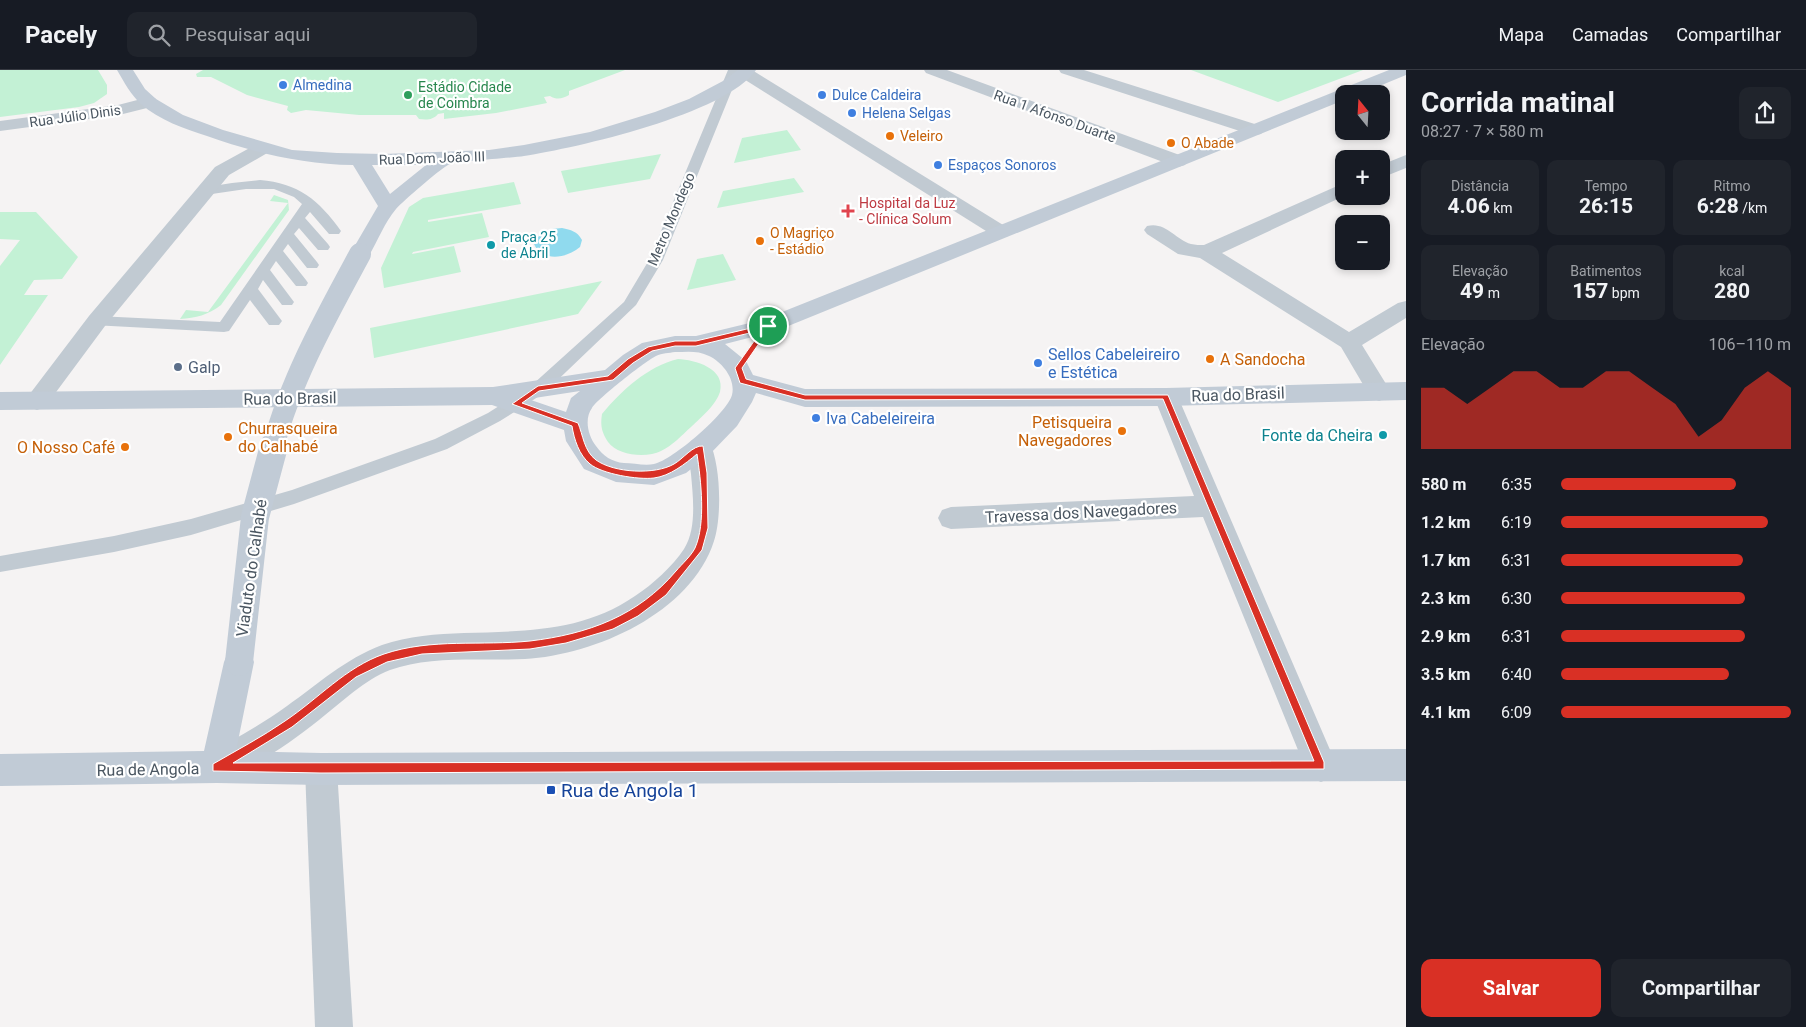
<!DOCTYPE html>
<html lang="pt">
<head>
<meta charset="utf-8">
<style>
  body { margin:0; font-family:Roboto,sans-serif; background:#20242c; color:#f1f3f6; height:100vh; display:flex; flex-direction:column; font-size:19px; white-space:nowrap }
  * { box-sizing:border-box; margin:0 }
  p { font-size:16px; color:#9ea1a6 }
  .icon { flex:none; width:28px; height:28px; fill:none; stroke:currentColor; stroke-width:2; stroke-linecap:round; stroke-linejoin:round }
  .map { position:relative; flex:1; overflow:hidden }
  .panel { display:flex; flex-direction:column; background:#171b24; width:400px }
  .panel>* { flex:none }
  .needle { width:32px; rotate:342deg }
  .controls { position:absolute; left:1335px; top:15px; display:grid; gap:10px }
  .controls a { display:grid; place-items:center; width:55px; height:55px; border-radius:10px; background:#171b24; box-shadow:0 2px 8px #0003; font-size:25px }
  .pin { position:absolute; display:grid; place-items:center; width:42px; height:42px; color:#fff; margin:-21px; border:2px solid #fff; border-radius:50%; box-shadow:0 1px 5px #0007 }
  .round { display:grid; place-items:center; flex:none; width:52px; height:52px; border-radius:10px; background:#20242c }
  .headline { display:flex; align-items:center; justify-content:space-between; height:85px; padding:0 15px }
  h1 { font-size:28px; font-weight:700; line-height:38px }
  .metrics { display:grid; grid-template-columns:repeat(3,1fr); gap:8px; height:85px; padding:5px 15px }
  .metrics div { display:grid; align-content:center; border-radius:10px; background:#20242c; text-align:center }
  .metrics b { font-size:21px; font-weight:700 }
  .metrics small { font-size:14px; font-weight:400 }
  .metrics p { font-size:14px }
  .chart { height:140px; padding:10px 15px }
  .chart p { display:flex; justify-content:space-between }
  .chart svg { width:100%; height:90px; margin-top:5px; fill:#d93025; opacity:.7 }
  .cta { display:flex; gap:10px; margin-top:auto; padding:10px 15px }
  .cta a { flex:1; height:58px; border-radius:10px; background:#d93025; color:#fff; font-size:20px; font-weight:700; line-height:58px; text-align:center }
  .cta a+a { background:#20242c; color:#f1f3f6 }
  ul { padding:0 15px; list-style:none; font-size:16px }
  li { display:grid; grid-template-columns:80px 60px 1fr; align-items:center; height:38px }
  li i { height:12px; border-radius:6px; background:#d93025 }
  header { display:flex; align-items:center; gap:30px; box-sizing:border-box; height:70px; padding:0 25px; background:#171b24; border-bottom:1px solid #363941 }
  header strong { font-size:24px }
  nav { display:flex; gap:28px; margin-inline-start:auto; font-size:18px }
  .search { width:350px; height:45px; background:#20242c; display:flex; align-items:center; gap:12px; box-sizing:border-box; padding:0 18px; border-radius:10px; color:#9ea1a6; font-size:19px }
  main { display:flex; flex:1; min-height:0 }
  .map>svg:first-child { display:block }
</style>
</head>
<body>
<header>
<strong>Pacely</strong>
<div class="search"><svg class="icon" aria-label="search" viewBox="0 0 24 24"><circle cx="10" cy="10" r="6"/><path d="M15 15l6 6"/></svg>Pesquisar aqui</div>
<nav><a>Mapa</a><a>Camadas</a><a>Compartilhar</a></nav>
</header>
<main>
<div class="map">
<svg width="1406" height="957" viewBox="0 0 1406 957">
  <rect width="100%" height="100%" fill="#f5f3f3"/>
  <g fill="#c3f1d5">
    <path d="M 0,0 L 98,0 L 107,15 L 107,24 L 94,33 L 79,37 L 0,47 Z"/>
    <path d="M 203,0 L 625,0 L 569,21 L 569,25 C 562,29 557,30 550,26 L 544,27 L 547,33 L 496,43 L 444,49 L 444,43 L 438,44 C 433,50 427,50 419,49 L 416,45 L 359,45 L 306,40 L 291,43 L 287,40 L 288,36 L 247,25 L 211,7 L 197,7 L 196,4 Z"/>
    <path d="M 1191,0 L 1363,0 L 1278,32 Z"/>
    <path d="M 787,60 L 801,80 L 734,93 L 742,68 Z"/>
    <path d="M 661,84 L 650,109 L 568,123 L 561,101 Z"/>
    <path d="M 794,108 L 804,122 L 717,138 L 723,121 Z"/>
    <path d="M 514,112 L 521,134 L 428,150 L 428,152 L 482,143 L 489,167 L 413,182 L 412,184 L 454,176 L 461,202 L 384,218 L 381,198 L 409,137 L 423,128 Z"/>
    <path d="M 274,125 L 288,130 L 289,140 L 221,235 C 208,245 196,248 180,249 L 186,240 L 208,242 L 288,133 L 270,131 Z"/>
    <path d="M 0,142 L 36,142 L 78,187 L 62,209 L 34,210 L 24,225 L 48,225 L 0,295 L 0,196 L 20,170 L 0,169 Z"/>
    <path d="M 723,184 L 736,210 L 687,220 L 697,189 Z"/>
    <path d="M 602,211 L 578,244 L 374,288 L 370,258 Z"/>
    <path d="M 678,289 C 695,290 726,298 720,322 C 716,335 701,347 691,357 C 682,365 672,376 661,381 C 647,388 618,386 608,372 C 602,363 600,356 602,344 C 621,321 648,296 678,289 Z"/>
  </g>
  <path fill="#90daee" d="M 562,158 C 571,160 577,161 582,170 L 580,177 C 567,188 543,193 534,174 L 536,168 L 552,159 Z"/>
  <g fill="none" stroke-linecap="round" stroke-linejoin="round">
    <g fill="#c1cad2" fill-rule="evenodd">
      <path d="M 728,0 L 740,0 L 663,190 L 636,235 L 544,323 L 500,351 L 447,379 L 294,434 L 191,465 L 114,482 L 0,502 L 0,486 L 114,466 L 191,449 L 292,420 L 435,369 L 488,343 L 532,315 L 624,232 L 649,190 Z"/>
      <path d="M 260,110 C 298,113 319,130 341,161 L 339,164 L 329,164 L 310,142 L 305,148 L 328,174 L 330,177 L 328,180 L 318,180 L 299,158 L 294,164 L 317,192 L 319,195 L 317,198 L 307,198 L 288,174 L 283,181 L 306,210 L 308,213 L 306,216 L 296,216 L 276,191 L 270,200 L 294,232 L 292,235 L 282,235 L 263,210 L 258,219 L 282,251 L 279,255 L 269,255 L 250,230 L 229,261 L 224,262 L 92,255 L 89,251 L 92,247 L 97,246 L 220,252 L 302,134 L 294,127 L 274,119 L 246,119 L 205,125 L 198,121 L 200,118 L 232,113 Z"/>
    </g>
    <g fill="#c1cad2" fill-rule="evenodd">
      <path d="M 739,0 L 752,0 L 1008,158 L 1011,162 L 1008,166 L 1001,168 L 994,166 L 739,6 L 737,3 Z"/>
      <path d="M 924,0 L 947,0 L 1185,87 L 1187,91 L 1185,95 L 1178,97 L 1171,95 L 926,3 Z"/>
      <path d="M 1059,0 L 1084,0 L 1261,56 L 1264,60 L 1261,64 L 1255,65 L 1249,64 L 1061,3 Z"/>
      <path d="M 149,27 L 155,28 L 158,32 L 155,36 L 119,45 L 0,61 L 0,51 L 118,35 Z"/>
      <path d="M 263,73 L 269,74 L 272,78 L 269,82 L 229,105 L 105,256 L 45,337 L 37,340 L 29,337 L 25,331 L 29,325 L 89,246 L 215,97 L 257,74 Z"/>
      <path d="M 1406,85 L 1406,98 L 1381,108 L 1381,95 Z"/>
      <path d="M 1344,113 L 1344,126 L 1222,183 L 1349,262 L 1398,233 L 1406,231 L 1406,248 L 1362,275 L 1391,322 L 1387,328 L 1379,331 L 1371,328 L 1341,277 L 1200,188 L 1178,184 L 1147,164 L 1144,160 L 1147,156 C 1165,151 1175,169 1191,174 C 1195,175 1200,175 1204,175 Z"/>
      <path d="M 1166,318 L 1174,321 L 1178,327 L 1337,696 L 1333,707 L 1321,712 L 1309,707 L 1203,447 L 951,459 L 942,456 L 938,448 L 942,440 L 951,437 L 1194,426 L 1154,327 L 1158,321 Z"/>
      <path d="M 700,368 L 709,371 C 721,394 722,447 714,471 C 691,543 595,585 525,589 C 483,591 430,585 390,600 C 364,610 342,632 319,650 C 289,674 253,698 217,713 L 205,708 L 201,697 L 205,686 C 233,670 261,655 287,636 C 318,614 345,589 382,575 C 408,566 437,564 464,563 C 525,561 583,562 635,526 C 653,514 672,497 684,479 C 697,459 693,427 691,404 C 690,393 686,382 691,371 Z"/>
      <path d="M 321,683 L 333,687 L 337,699 L 353,957 L 315,957 L 305,699 L 309,687 Z"/>
    </g>
    <g fill="#c1cbd6" fill-rule="evenodd">
      <path d="M 117,0 L 133,0 L 145,19 L 156,29 L 183,45 L 223,60 L 292,80 L 337,83 L 383,84 L 489,80 L 524,75 L 590,62 L 655,42 L 689,29 L 723,11 L 738,0 L 756,0 C 726,44 576,78 524,86 C 511,88 455,91 448,95 C 439,100 403,131 396,139 C 384,153 377,173 367,189 L 360,190 L 353,189 L 350,184 L 378,136 L 353,95 C 302,94 255,83 207,66 C 185,59 159,50 141,34 C 131,25 124,12 117,0 ZM 372,95 L 426,95 L 390,124 Z"/>
      <path d="M 1389,0 L 1406,0 L 1406,5 L 1360,24 L 1344,24 L 1344,30 L 776,261 L 725,274 L 746,291 L 753,305 L 805,319 L 1166,318 L 1406,312 L 1406,330 L 1166,336 L 805,337 L 756,323 L 752,332 L 737,356 L 709,385 L 686,403 L 654,415 L 616,412 L 584,399 L 566,371 L 564,360 L 492,335 L 0,340 L 0,322 L 493,317 L 605,300 L 623,285 L 642,273 L 675,266 L 696,266 L 762,250 ZM 675,282 C 686,282 698,280 709,286 C 722,292 736,309 732,325 C 727,343 673,390 654,394 C 645,396 633,393 624,393 C 612,392 603,386 596,376 C 588,366 584,349 592,338 C 597,329 647,290 656,286 C 662,283 669,283 675,282 ZM 580,321 L 571,328 L 566,342 L 528,329 Z"/>
      <path d="M 239,578 L 250,582 L 254,592 L 236,681 L 321,683 L 1406,679 L 1406,711 L 321,715 L 217,713 L 0,716 L 0,684 L 204,681 L 224,592 L 228,582 Z"/>
    </g>
    <path stroke="#c1cbd6" stroke-width="22" d="M 273,377 C 291,309 327,245 360,184"/>
    <path stroke="#c1cbd6" stroke-width="28" d="M 239,592 L 255,447 L 274,376"/>
  </g>
  <path fill="#d93025" stroke="#fff" fill-rule="evenodd" d="M 768,254 L 771,256 L 742,298 L 746,309 L 805,325 L 1168,325 L 1324,692 L 1324,699 L 321,703 L 213,701 L 213,694 C 237,680 262,667 285,651 C 318,629 346,597 384,584 C 431,568 482,576 530,571 C 588,564 638,546 676,501 C 682,494 691,486 695,478 C 706,453 701,411 697,384 C 685,394 670,406 654,408 C 638,410 602,404 590,394 C 579,385 574,369 572,356 L 512,334 L 538,316 L 608,306 L 628,289 L 648,277 L 675,271 L 696,271 ZM 762,260 L 735,298 L 740,313 L 805,330 L 1163,329 L 1314,691 L 233,693 L 292,657 L 356,607 L 387,592 L 422,584 L 530,579 L 566,573 L 613,559 L 638,546 L 666,525 L 702,480 L 708,458 L 707,403 L 703,376 C 693,375 683,389 674,394 C 655,405 614,403 596,390 C 584,381 583,365 578,353 L 522,333 L 539,321 L 613,310 L 633,293 L 652,281 L 675,276 L 696,276 Z"/>
  <g fill="#3f7fe0" stroke="#fff" stroke-width="2">
    <circle cx="283" cy="15" r="5"/>
    <circle cx="822" cy="25" r="5"/>
    <circle cx="852" cy="43" r="5"/>
    <circle cx="938" cy="95" r="5"/>
    <circle cx="1038" cy="293" r="5"/>
    <circle cx="816" cy="348" r="5"/>
  </g>
  <circle fill="#2e9e5b" stroke="#fff" stroke-width="2" cx="408" cy="25" r="5"/>
  <g fill="#e8710a" stroke="#fff" stroke-width="2">
    <circle cx="890" cy="66" r="5"/>
    <circle cx="1171" cy="73" r="5"/>
    <circle cx="760" cy="171" r="5"/>
    <circle cx="1210" cy="289" r="5"/>
    <circle cx="1122" cy="361" r="5"/>
    <circle cx="228" cy="367" r="5"/>
    <circle cx="125" cy="377" r="5"/>
  </g>
  <path fill="#e0444e" stroke="#fff" stroke-width="2" d="M845.5 133.5h5v5h5v5h-5v5h-5v-5h-5v-5h5z"/>
  <g fill="#0f9aa8" stroke="#fff" stroke-width="2">
    <circle cx="491" cy="175" r="5"/>
    <circle cx="1383" cy="365" r="5"/>
  </g>
  <circle fill="#5c6f8a" stroke="#fff" stroke-width="2" cx="178" cy="297" r="5"/>
  <rect fill="#1a4fb4" stroke="#fff" stroke-width="2" x="546" y="715" width="10" height="10" rx="2.5"/>
  <g text-anchor="middle" stroke-width="4.5" stroke-linejoin="round" paint-order="stroke">
    <g font-size="14" fill="#366cbe" stroke="#fff" text-anchor="start">
      <text x="293" y="20">Almedina</text>
      <text x="832" y="30">Dulce Caldeira</text>
      <text x="862" y="48">Helena Selgas</text>
      <text x="948" y="100">Espaços Sonoros</text>
    </g>
    <g font-size="14" fill="#27864d" stroke="#fff" text-anchor="start">
      <text x="418" y="22">Estádio Cidade<tspan x="418" dy="16">de Coimbra</tspan></text>
    </g>
    <g font-size="14" fill="#4a5661" stroke="#fff">
      <text transform="translate(75 46) rotate(-8)" y="5">Rua Júlio Dinis</text>
      <text transform="translate(1055 46) rotate(20)" y="5">Rua 1 Afonso Duarte</text>
      <text transform="translate(432 88) rotate(-2)" y="5">Rua Dom João III</text>
      <text transform="translate(671 149) rotate(-67)" y="5">Metro Mondego</text>
    </g>
    <g font-size="14" fill="#c56008" stroke="#fff" text-anchor="start">
      <text x="900" y="71">Veleiro</text>
      <text x="1181" y="78">O Abade</text>
      <text x="770" y="168">O Magriço<tspan x="770" dy="16">- Estádio</tspan></text>
    </g>
    <g font-size="14" fill="#be3a42" stroke="#fff" text-anchor="start">
      <text x="859" y="138">Hospital da Luz<tspan x="859" dy="16">- Clínica Solum</tspan></text>
    </g>
    <g font-size="14" fill="#0d838f" stroke="#fff" text-anchor="start">
      <text x="501" y="172">Praça 25<tspan x="501" dy="16">de Abril</tspan></text>
    </g>
    <g font-size="16" fill="#366cbe" stroke="#fff" text-anchor="start">
      <text x="1048" y="290">Sellos Cabeleireiro<tspan x="1048" dy="18">e Estética</tspan></text>
      <text x="826" y="354">Iva Cabeleireira</text>
    </g>
    <g font-size="16" fill="#c56008" stroke="#fff" text-anchor="start">
      <text x="1220" y="295">A Sandocha</text>
      <text x="1112" y="358" text-anchor="end">Petisqueira<tspan x="1112" dy="18">Navegadores</tspan></text>
      <text x="238" y="364">Churrasqueira<tspan x="238" dy="18">do Calhabé</tspan></text>
      <text x="115" y="383" text-anchor="end">O Nosso Café</text>
    </g>
    <g font-size="16" fill="#4e5e75" stroke="#fff" text-anchor="start">
      <text x="188" y="303">Galp</text>
    </g>
    <g font-size="16" fill="#4a5661" stroke="#fff">
      <text transform="translate(1238 324) rotate(-2)" y="6">Rua do Brasil</text>
      <text transform="translate(290 328) rotate(-1)" y="6">Rua do Brasil</text>
      <text transform="translate(1081 442) rotate(-3)" y="6">Travessa dos Navegadores</text>
      <text transform="translate(251 498) rotate(-82)" y="6">Viaduto do Calhabé</text>
      <text transform="translate(148 699) rotate(-1)" y="6">Rua de Angola</text>
    </g>
    <g font-size="16" fill="#0d838f" stroke="#fff" text-anchor="end">
      <text x="1373" y="371">Fonte da Cheira</text>
    </g>
    <g font-size="19" fill="#164399" stroke="#fff" text-anchor="start">
      <text x="561" y="727">Rua de Angola 1</text>
    </g>
  </g>
</svg>
<div class="controls">
<a><svg class="needle" viewBox="-14 -14 28 28"><path d="M0-13l5 13h-10z" fill="#e53935"/><path d="M0 13l5-13h-10z" fill="#9ea1a6"/></svg></a>
<a>+</a>
<a>−</a>
</div>
<div class="pin" style="left:768px;top:256px;background:#1e9e55"><svg class="icon" aria-label="arrive" viewBox="0 0 24 24"><path d="M6 21V4h12l-3 4 3 4H6"/></svg></div>
</div>
<section class="panel">
<div class="headline"><div><h1>Corrida matinal</h1><p>08:27 · 7 × 580 m</p></div><a class="round"><svg class="icon" aria-label="share" viewBox="0 0 24 24"><path d="M12 15V3M7 8l5-5 5 5M5 13v7h14v-7"/></svg></a></div>
<div class="metrics">
<div><p>Distância</p><b>4.06<small> km</small></b></div>
<div><p>Tempo</p><b>26:15</b></div>
<div><p>Ritmo</p><b>6:28<small> /km</small></b></div>
</div>
<div class="metrics">
<div><p>Elevação</p><b>49<small> m</small></b></div>
<div><p>Batimentos</p><b>157<small> bpm</small></b></div>
<div><p>kcal</p><b>280</b></div>
</div>
<div class="chart"><p><span>Elevação</span>106–110 m</p>
<svg viewBox="0 0 160 44" preserveAspectRatio="none"><path d="M0 44V14L10 14L20 22L30 14L40 6L50 6L60 14L70 14L80 6L90 6L100 14L110 22L120 38L130 30L140 14L150 6L160 14V44z"/></svg>
</div>
<ul>
<li><b>580 m</b>6:35<i style="width:76%"></i></li>
<li><b>1.2 km</b>6:19<i style="width:90%"></i></li>
<li><b>1.7 km</b>6:31<i style="width:79%"></i></li>
<li><b>2.3 km</b>6:30<i style="width:80%"></i></li>
<li><b>2.9 km</b>6:31<i style="width:80%"></i></li>
<li><b>3.5 km</b>6:40<i style="width:73%"></i></li>
<li><b>4.1 km</b>6:09<i style="width:100%"></i></li>
</ul>
<div class="cta"><a>Salvar</a><a>Compartilhar</a></div>
</section>
</main>
</body>
</html>
